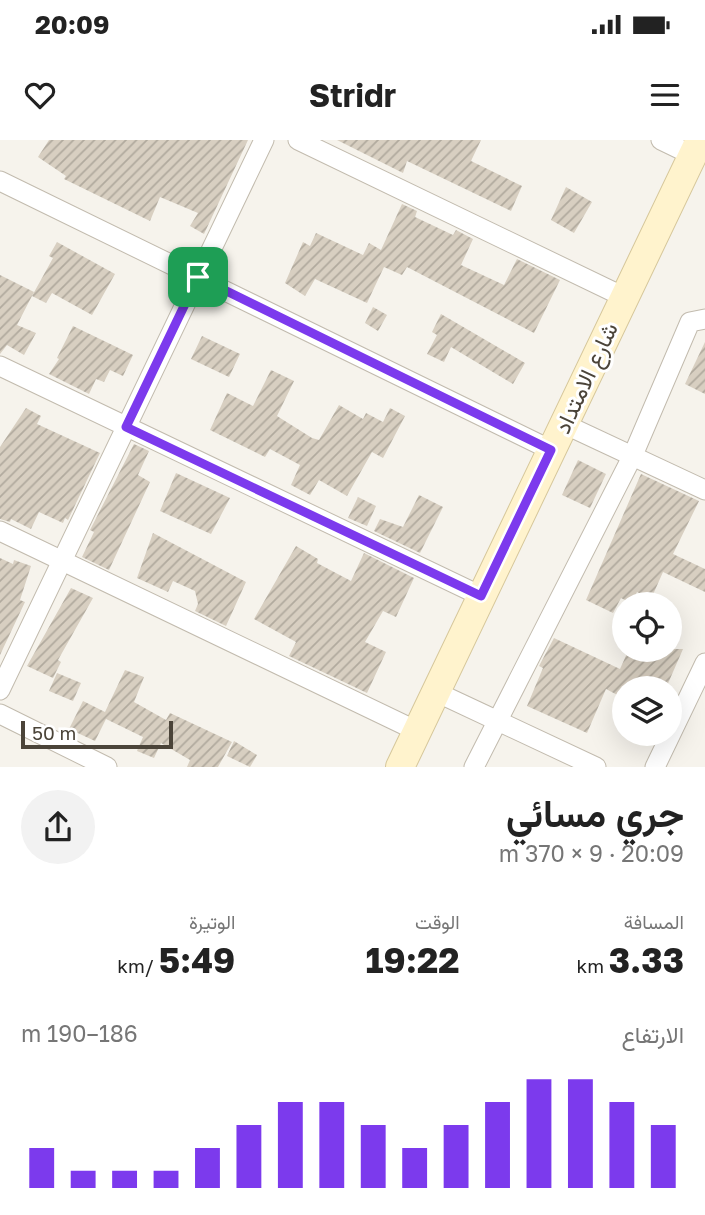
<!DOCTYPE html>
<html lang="ar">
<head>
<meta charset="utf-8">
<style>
  body { margin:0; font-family:"Golos Text",Vazirmatn,sans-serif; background:#f2f2f2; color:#222; direction:rtl; height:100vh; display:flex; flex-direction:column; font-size:26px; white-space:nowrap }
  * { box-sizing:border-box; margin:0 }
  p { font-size:23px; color:#767676 }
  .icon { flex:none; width:38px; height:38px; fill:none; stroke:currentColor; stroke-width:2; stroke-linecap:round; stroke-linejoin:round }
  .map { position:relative; height:627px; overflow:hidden; direction:ltr }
  .panel { display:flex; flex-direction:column; background:#fff; flex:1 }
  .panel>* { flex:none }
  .fabs { position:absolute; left:612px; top:452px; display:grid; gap:14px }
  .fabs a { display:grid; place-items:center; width:70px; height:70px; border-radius:50%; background:#fff; box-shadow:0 7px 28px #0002; font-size:35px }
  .scale { position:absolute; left:21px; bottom:18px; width:152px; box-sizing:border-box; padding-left:7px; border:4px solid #4b4439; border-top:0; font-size:19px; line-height:24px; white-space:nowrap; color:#4b4439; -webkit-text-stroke:5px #fff; paint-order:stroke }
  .pin { position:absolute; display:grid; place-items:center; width:60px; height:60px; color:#fff; margin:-30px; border-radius:14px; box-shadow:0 4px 10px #0006 }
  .round { display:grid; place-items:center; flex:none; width:74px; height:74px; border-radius:37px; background:#f2f2f2 }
  .summary { display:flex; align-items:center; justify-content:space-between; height:119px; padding:0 21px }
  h1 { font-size:38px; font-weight:700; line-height:52px }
  .metrics { display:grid; grid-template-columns:repeat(3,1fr); gap:10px; height:119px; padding:7px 21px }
  .metrics div { display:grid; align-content:center }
  .metrics b { font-size:35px; font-weight:700 }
  .metrics small { font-size:19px; font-weight:400 }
  .metrics p { font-size:19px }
  .chart { height:196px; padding:14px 21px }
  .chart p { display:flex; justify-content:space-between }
  .chart svg { width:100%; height:126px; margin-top:7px; stroke:#7c3aed; stroke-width:6 }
  .status { display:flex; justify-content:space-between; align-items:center; height:49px; padding:0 35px; background:#fff; direction:ltr }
  .status svg { height:19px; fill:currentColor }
  header { display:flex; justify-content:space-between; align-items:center; height:91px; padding:0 21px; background:#fff; font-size:32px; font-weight:700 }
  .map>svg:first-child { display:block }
</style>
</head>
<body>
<div class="status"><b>20:09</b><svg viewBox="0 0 49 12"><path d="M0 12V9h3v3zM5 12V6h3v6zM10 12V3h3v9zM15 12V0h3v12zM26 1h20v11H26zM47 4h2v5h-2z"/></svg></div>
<header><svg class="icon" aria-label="menu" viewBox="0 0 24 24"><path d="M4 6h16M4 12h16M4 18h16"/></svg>Stridr<svg class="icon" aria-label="heart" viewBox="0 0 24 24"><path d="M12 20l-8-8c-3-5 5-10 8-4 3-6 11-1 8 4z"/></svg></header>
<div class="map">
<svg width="705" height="627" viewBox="0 0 705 627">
  <defs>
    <pattern id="building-hatch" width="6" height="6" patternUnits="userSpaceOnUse" patternTransform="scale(1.75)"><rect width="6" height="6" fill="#d8cfc1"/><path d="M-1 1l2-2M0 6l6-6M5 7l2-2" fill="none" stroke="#b1aa9e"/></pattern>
  </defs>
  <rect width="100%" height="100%" fill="#f6f3ec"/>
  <g fill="url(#building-hatch)">
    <path d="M 49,0 L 248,0 L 204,94 L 190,86 L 198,73 L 160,57 L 150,81 L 64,39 L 66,36 L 38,17 Z"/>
    <path d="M 337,0 L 481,0 L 471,21 L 522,46 L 511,71 L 407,21 L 403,33 Z"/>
    <path d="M 566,47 L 592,62 L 574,93 L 551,80 Z"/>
    <path d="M 402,64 L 417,71 L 415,77 L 453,95 L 456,90 L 473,99 L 461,125 L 504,145 L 517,119 L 560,140 L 534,193 L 407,127 L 402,135 L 384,127 L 367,163 L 315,139 L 305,156 L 285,143 L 303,102 L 310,106 L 316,93 L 363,115 L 369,103 L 381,110 Z"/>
    <path d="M 57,102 L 115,134 L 92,175 L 52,153 L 46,163 L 32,156 L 53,118 L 49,116 Z"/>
    <path d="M 0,135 L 34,152 L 17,185 L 36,193 L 24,215 L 7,205 L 0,214 Z"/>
    <path d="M 373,167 L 387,175 L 378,191 L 365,183 Z"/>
    <path d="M 441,174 L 525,223 L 513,244 L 451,207 L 444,222 L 427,214 L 437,195 L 432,192 Z"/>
    <path d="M 73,186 L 133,215 L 123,236 L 110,230 L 104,242 L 96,239 L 89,254 L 49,234 L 59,219 L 57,218 Z"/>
    <path d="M 202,196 L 240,214 L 229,237 L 191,219 Z"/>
    <path d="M 705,202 L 705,254 L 685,244 Z"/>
    <path d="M 271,230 L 294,241 L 277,276 L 312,298 L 319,300 L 339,265 L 363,279 L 366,273 L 383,282 L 390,268 L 405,276 L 383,318 L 372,312 L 347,356 L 319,340 L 310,355 L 291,345 L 300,325 L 270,309 L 265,317 L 210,290 L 227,253 L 253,266 Z"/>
    <path d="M 26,268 L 41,276 L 37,284 L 100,313 L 68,380 L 65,378 L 63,383 L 39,372 L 31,389 L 11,379 L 10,382 L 0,379 L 0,307 Z"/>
    <path d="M 134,304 L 149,311 L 138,335 L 150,342 L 109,430 L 82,417 L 94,392 L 90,390 Z"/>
    <path d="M 578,320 L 606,334 L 590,368 L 562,355 Z"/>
    <path d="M 176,333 L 230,358 L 211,394 L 160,371 Z"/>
    <path d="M 641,334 L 699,361 L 673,414 L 705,429 L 705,452 L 663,432 L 651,459 L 637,452 L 631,463 L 621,458 L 613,473 L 586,460 Z"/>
    <path d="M 419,355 L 443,367 L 420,413 L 374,391 L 380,379 L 403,387 Z"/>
    <path d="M 358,357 L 376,366 L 367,386 L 348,378 Z"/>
    <path d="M 153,393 L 246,442 L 226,486 L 195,471 L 198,464 L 195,451 L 173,441 L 168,452 L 137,438 Z"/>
    <path d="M 296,406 L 318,419 L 317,423 L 351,441 L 364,413 L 414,438 L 396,477 L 383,471 L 365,502 L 386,512 L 367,553 L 289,516 L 296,502 L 254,479 Z"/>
    <path d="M 0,418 L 13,424 L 14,420 L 31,426 L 20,460 L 25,462 L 0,515 Z"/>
    <path d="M 71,448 L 93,458 L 58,520 L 61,522 L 53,538 L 27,526 Z"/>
    <path d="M 554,498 L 620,529 L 629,509 L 683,509 L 666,548 L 625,548 L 625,559 L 606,549 L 587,593 L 527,566 L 543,528 L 539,526 Z"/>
    <path d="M 125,530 L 144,537 L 134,562 L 166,580 L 170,573 L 232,602 L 218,627 L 187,627 L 190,620 L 161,603 L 154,618 L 137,611 L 143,597 L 106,579 L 95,601 L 69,589 L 83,561 L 105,572 Z"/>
    <path d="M 57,533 L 81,543 L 73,561 L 49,551 Z"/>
    <path d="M 234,601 L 257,615 L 250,627 L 227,616 Z"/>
  </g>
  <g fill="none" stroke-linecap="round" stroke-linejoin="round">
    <defs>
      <g id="street">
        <path d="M 298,0 L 624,157"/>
        <path d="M 661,0 L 692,15"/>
        <path d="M 0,41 L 551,310"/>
        <path d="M 0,226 L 481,456"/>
        <path d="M 564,284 L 705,350"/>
        <path d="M 0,391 L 417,591"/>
        <path d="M 0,550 L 264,0"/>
        <path d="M 436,552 L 596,627"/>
        <path d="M 0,574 L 107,627"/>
        <path d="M 474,627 L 633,315 L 690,182 L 705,179"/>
        <path d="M 655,627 L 705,523"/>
      </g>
      <path id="secondary" d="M 400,627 L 700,0"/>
    </defs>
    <use href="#street" stroke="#c2bbae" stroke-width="21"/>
    <use href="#secondary" stroke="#d6c79b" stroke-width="30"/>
    <use href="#street" stroke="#fff" stroke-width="19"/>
    <use href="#secondary" stroke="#fff3cd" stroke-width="28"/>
  </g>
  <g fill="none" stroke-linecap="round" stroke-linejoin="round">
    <defs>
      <path id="route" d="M 198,137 L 551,310 L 481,456 L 126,287 Z"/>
    </defs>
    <use href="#route" stroke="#fff" stroke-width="14"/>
    <use href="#route" stroke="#7c3aed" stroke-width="9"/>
  </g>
  <g text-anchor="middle" stroke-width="6" stroke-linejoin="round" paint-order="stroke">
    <g font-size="23" fill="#4b4439" stroke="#fff">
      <text transform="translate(586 238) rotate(-65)" y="8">شارع الامتداد</text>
    </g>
  </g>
</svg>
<div class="fabs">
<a><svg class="icon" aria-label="locate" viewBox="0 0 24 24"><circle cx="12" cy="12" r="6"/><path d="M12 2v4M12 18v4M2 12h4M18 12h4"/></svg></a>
<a><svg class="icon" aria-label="layers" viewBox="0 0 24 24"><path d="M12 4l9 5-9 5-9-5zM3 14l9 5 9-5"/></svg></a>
</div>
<div class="scale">50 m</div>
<div class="pin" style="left:198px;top:137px;background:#1e9e55"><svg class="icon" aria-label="arrive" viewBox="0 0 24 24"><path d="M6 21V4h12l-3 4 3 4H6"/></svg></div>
</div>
<section class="panel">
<div class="summary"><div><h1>جري مسائي</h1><p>20:09 · 9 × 370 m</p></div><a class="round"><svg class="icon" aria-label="share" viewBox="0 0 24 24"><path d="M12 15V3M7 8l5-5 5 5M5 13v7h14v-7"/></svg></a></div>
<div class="metrics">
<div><p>المسافة</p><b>3.33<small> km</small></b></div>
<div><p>الوقت</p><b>19:22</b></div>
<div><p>الوتيرة</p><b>5:49<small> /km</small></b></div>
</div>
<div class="chart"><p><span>الارتفاع</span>186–190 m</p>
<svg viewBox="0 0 160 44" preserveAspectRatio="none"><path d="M5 44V30M15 44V38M25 44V38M35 44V38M45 44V30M55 44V22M65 44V14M75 44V14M85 44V22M95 44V30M105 44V22M115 44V14M125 44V6M135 44V6M145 44V14M155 44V22"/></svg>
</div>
</section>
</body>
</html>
